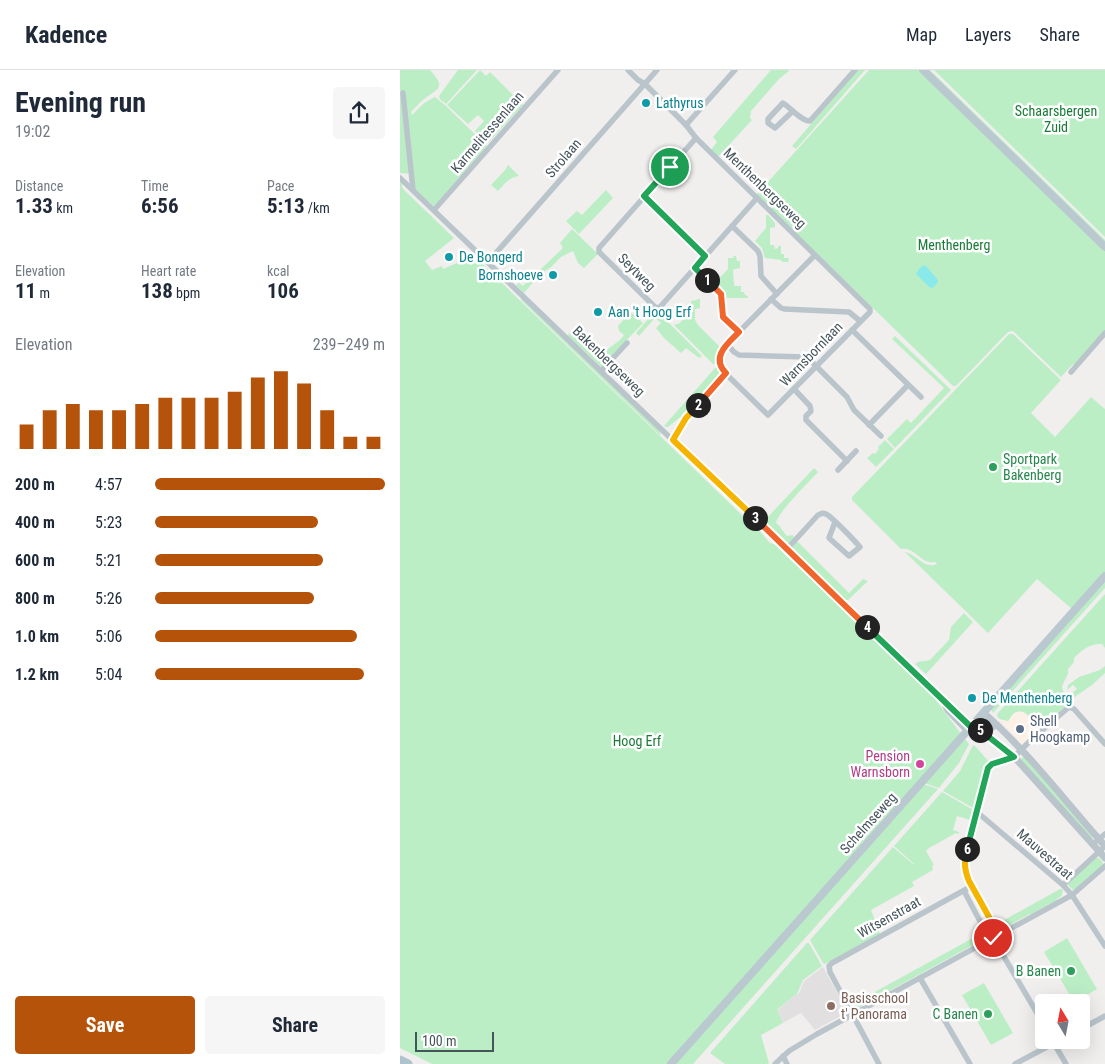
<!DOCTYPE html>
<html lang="en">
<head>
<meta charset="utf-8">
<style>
  body { margin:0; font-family:"Roboto Condensed",sans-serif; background:#f6f6f7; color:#1f2937; height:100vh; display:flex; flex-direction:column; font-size:19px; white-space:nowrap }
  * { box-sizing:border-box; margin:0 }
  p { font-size:16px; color:#747a83 }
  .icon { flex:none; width:28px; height:28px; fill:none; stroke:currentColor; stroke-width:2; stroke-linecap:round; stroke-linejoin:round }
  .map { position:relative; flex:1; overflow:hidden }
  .side { display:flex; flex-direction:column; background:#fff; width:400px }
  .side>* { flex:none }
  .needle { width:32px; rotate:350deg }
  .controls { position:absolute; left:635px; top:924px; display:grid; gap:10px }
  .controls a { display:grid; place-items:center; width:55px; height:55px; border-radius:5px; background:#fff; box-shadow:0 5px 20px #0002; font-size:25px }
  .scale { position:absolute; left:15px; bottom:12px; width:79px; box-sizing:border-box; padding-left:5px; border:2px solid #46555b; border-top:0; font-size:14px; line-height:18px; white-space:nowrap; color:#46555b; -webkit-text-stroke:4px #fff; paint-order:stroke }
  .pin { position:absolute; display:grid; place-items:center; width:42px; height:42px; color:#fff; margin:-21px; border:2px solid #fff; border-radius:50%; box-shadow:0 1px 5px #0007 }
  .km { position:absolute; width:25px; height:25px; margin:-12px; border-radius:50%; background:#222; color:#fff; font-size:14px; line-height:25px; text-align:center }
  .round { display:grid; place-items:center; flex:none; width:52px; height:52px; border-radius:5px; background:#f6f6f7 }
  .overview { display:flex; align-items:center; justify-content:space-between; height:85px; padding:0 15px }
  h1 { font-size:28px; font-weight:700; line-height:38px }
  .stats { display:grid; grid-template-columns:repeat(3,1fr); gap:8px; height:85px; padding:5px 15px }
  .stats div { display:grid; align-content:center }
  .stats b { font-size:21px; font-weight:700 }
  .stats small { font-size:14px; font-weight:400 }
  .stats p { font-size:14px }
  .chart { height:140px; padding:10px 15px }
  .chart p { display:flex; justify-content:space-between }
  .chart svg { width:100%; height:90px; margin-top:5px; stroke:#b45309; stroke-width:6 }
  .button { display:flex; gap:10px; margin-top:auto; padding:10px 15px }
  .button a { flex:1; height:58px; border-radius:5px; background:#b45309; color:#fff; font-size:20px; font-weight:700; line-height:58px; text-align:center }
  .button a+a { background:#f6f6f7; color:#1f2937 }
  ul { padding:0 15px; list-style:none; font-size:16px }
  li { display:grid; grid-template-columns:80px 60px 1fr; align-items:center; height:38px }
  li i { height:12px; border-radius:6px; background:#b45309 }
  header { display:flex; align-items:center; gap:30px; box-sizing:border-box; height:70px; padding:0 25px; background:#fff; border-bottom:1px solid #e0e1e3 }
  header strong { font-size:24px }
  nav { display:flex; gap:28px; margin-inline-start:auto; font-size:18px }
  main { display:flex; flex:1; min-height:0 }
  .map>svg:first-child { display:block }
</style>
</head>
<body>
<header>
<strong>Kadence</strong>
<nav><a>Map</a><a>Layers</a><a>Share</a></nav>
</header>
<main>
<section class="side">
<div class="overview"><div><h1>Evening run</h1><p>19:02</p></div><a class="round"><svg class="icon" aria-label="share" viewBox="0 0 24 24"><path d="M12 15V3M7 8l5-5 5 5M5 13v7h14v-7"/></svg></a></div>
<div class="stats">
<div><p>Distance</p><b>1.33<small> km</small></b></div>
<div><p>Time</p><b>6:56</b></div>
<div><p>Pace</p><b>5:13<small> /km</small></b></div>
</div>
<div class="stats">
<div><p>Elevation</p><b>11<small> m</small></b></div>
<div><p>Heart rate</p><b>138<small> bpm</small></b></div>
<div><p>kcal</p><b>106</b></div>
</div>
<div class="chart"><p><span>Elevation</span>239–249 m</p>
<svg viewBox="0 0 160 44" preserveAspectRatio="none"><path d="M5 44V32M15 44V25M25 44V22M35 44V25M45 44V25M55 44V22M65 44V19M75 44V19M85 44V19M95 44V16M105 44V9M115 44V6M125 44V12M135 44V25M145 44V38M155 44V38"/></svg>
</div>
<ul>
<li><b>200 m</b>4:57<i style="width:100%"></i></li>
<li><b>400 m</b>5:23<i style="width:71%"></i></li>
<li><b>600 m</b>5:21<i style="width:73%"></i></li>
<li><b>800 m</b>5:26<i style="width:69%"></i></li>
<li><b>1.0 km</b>5:06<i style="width:88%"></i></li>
<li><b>1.2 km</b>5:04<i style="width:91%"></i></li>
</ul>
<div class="button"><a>Save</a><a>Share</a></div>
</section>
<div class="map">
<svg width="705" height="994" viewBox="0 0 705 994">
  <rect width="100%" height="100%" fill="#f1eeee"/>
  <path fill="#fbf1e7" d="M 620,641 L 624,642 L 641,658 L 624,673 L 621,674 L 599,649 L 602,650 L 610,648 L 613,644 Z"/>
  <path fill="#e2dfe0" d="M 423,897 L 448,942 L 415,960 L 401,943 L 383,953 L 377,941 L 391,928 L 399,923 L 404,911 Z"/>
  <g fill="#bceec6">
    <path d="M 0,0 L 30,0 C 47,19 38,18 23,30 C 19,33 15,38 11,42 L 12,45 L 24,33 L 35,27 L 45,35 L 87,76 L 35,135 L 33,136 L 15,119 L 12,104 L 0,103 Z"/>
    <path d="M 58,0 L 77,0 L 46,34 L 40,29 L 39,26 Z"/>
    <path d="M 80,0 L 86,6 L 90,2 L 123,35 L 88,73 L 75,61 L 84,51 L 78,45 L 68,54 L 47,35 Z"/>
    <path d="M 371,0 L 388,0 L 389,1 L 379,9 L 351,41 L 350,48 L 352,50 L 318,87 L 311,80 L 317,72 L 313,67 Z"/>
    <path d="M 458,0 L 465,0 L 396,79 L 392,76 Z"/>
    <path d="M 469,0 L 518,0 L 705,181 L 705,260 L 675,294 L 672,295 L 661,307 L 613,261 L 608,262 L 556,316 L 553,316 L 358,126 L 357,124 Z"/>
    <path d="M 526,0 L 530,0 L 705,170 L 705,174 Z"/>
    <path d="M 534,0 L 705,0 L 705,167 Z"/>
    <path d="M 108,95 L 119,106 C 108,108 105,113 98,121 L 91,115 L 105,100 Z"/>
    <path d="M 0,110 L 3,113 L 2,116 L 3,119 L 54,168 L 25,191 L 32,200 L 42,196 L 43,199 L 71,187 L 75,187 L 349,452 L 357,458 L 370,473 L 374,474 L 533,626 L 561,664 L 267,994 L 32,994 L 0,978 Z"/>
    <path d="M 206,120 L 213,128 L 179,164 L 166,151 L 177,141 L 182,145 Z"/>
    <path d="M 366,145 L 368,145 L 375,153 L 375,157 L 370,158 L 370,175 L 374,175 L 375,179 L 378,178 L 378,176 L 381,176 L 381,184 L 384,184 L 384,188 L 389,188 L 388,192 L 382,192 L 381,190 L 365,188 L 362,178 L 355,171 L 366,158 Z"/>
    <path d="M 172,159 L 198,184 L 184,198 L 178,193 L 173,181 L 161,187 L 150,198 L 141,203 L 124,223 L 116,215 L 119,213 L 123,216 L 163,178 L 160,173 Z"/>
    <path d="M 334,186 L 336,186 L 337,191 L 340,191 L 340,198 L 335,199 L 333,200 L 334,215 L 335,216 L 341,216 L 341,222 L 344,222 L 345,225 L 348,226 L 348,228 L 325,228 L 322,219 L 315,213 L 328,199 L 328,188 L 333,188 Z"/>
    <path d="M 120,229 L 125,230 L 259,360 L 259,361 L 261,364 L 260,365 Z"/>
    <path d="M 297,229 L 300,229 L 300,238 L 295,239 L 295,250 L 298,255 L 321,278 L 317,294 L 313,294 L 274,255 L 280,253 L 290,240 L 291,231 L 297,230 Z"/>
    <path d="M 224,236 L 243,253 L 201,297 L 168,266 L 170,261 L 197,287 L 220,270 L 224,265 L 219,261 L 218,256 L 224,249 L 217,243 Z"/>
    <path d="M 256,240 L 302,286 L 299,288 L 286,278 L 281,283 L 264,268 L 256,258 L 261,253 L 255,248 L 239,266 L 236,263 Z"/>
    <path d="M 609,264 L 613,264 L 661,310 L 631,343 L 655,367 L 691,327 L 705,339 L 705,502 L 672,539 L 637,509 L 588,563 L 505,482 C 516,484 525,500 537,494 L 535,492 C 521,495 515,476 501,479 L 452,430 L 452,427 Z"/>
    <path d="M 495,266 L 551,320 L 495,378 L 487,369 L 507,349 L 511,353 L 544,318 L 492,269 Z"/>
    <path d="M 318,297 L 320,304 L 283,345 L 268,357 L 266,357 L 264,356 L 315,298 Z"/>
    <path d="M 485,370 L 494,379 L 476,397 L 467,388 L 473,383 L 475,384 L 479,379 L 478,377 Z"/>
    <path d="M 414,398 L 418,402 C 409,412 378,442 376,453 C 381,456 383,462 387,466 L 393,465 L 395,469 L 388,475 L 387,475 L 364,454 L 366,449 Z"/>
    <path d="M 397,471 L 449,523 L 463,509 L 468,511 L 448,530 L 444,530 L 391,479 Z"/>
    <path d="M 705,509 L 705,518 L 593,643 L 591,639 Z"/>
    <path d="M 705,524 L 705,578 L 702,574 C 690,573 682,580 674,588 L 674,592 L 668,599 L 668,604 L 662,616 C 662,623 668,627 668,634 L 641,658 L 639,658 C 633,651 623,635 613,644 C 611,646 610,649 608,651 C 604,650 597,650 597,644 Z"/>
    <path d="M 564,543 L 573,552 L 526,604 L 515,594 C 520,590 524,592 530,590 L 549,570 L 551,557 Z"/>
    <path d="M 705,596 L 705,603 L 692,615 L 673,628 L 671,624 L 677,619 L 673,615 L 667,620 L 668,615 L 679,607 L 700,600 Z"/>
    <path d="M 565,669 L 569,674 L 559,693 L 539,718 L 524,713 Z"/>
    <path d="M 573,675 L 576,677 L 589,692 L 575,739 L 543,721 L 560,701 Z"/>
    <path d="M 623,687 L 625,688 L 693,766 L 692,768 L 691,768 L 622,692 L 621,689 Z"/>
    <path d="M 523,714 L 538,719 L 293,994 L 274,994 L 289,976 L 302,981 L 290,976 Z"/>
    <path d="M 542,722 L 575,741 L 571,755 L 569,754 L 570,750 L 557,746 L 553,760 L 559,762 L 559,764 L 556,763 L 529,778 L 526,781 L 534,795 L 532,796 L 533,800 L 512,812 L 514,816 L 471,840 L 480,864 L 425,894 L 423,893 L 410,870 L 493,777 L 514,795 L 514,794 L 494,776 Z"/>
    <path d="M 695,788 L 699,788 L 702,791 L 703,795 L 676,819 L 673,820 L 668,815 L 668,812 Z"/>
    <path d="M 660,819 L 663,819 L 662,825 L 653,833 L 651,833 L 635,842 L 633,844 L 630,844 L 602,859 L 600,859 L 597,854 Z"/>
    <path d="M 582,863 L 585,868 L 584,869 L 456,939 L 453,934 Z"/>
    <path d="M 667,868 L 697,919 L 675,932 L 674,932 L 644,882 Z"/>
    <path d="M 407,873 L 409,873 L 422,896 L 403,910 L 397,924 L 391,928 L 377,940 L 383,953 L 361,965 L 369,993 L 368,994 L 325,994 L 310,983 Z"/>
    <path d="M 584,913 L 613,963 L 591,975 L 562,925 Z"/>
  </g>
  <path fill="#8ae9eb" d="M 524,195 L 526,196 L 538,210 L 538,212 L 533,218 L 529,217 L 516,204 L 519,199 Z"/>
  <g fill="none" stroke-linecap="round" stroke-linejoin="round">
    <g stroke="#b9c5cb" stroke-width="5.5">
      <path d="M 228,0 L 238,10 L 245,14 L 286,55 L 296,68 L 470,239 L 470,242 L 368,345 L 322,300 C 318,290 320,282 327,274 L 415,185"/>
      <path d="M 3,23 L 13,120"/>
      <path d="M 393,41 L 375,58 L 368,53 L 368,49 L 383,33 C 391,38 401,51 410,51 L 455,0"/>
      <path d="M 286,55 L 335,0"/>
      <path d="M 296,68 L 199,178 L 199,182 L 256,238 L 260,237 L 357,128"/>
      <path d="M 0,108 L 571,657"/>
      <path d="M 244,126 L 305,186"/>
      <path d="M 34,140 L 158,0"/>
      <path d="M 332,156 L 358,181 L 360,186 L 361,206 L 377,224"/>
      <path d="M 88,192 L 257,0"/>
      <path d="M 295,198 L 321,224 L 323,247 L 339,262"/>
      <path d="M 371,229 L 381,238 L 384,239 L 449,242 L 460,251"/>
      <path d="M 452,260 L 521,327"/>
      <path d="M 327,274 L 334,282 L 339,285 L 405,287 L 408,288 L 447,327 L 454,340 L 481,366"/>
      <path d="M 201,301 L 227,273"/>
      <path d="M 671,302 L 705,263"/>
      <path d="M 394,319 L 410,336 L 411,341 L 406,346 L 406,350 L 447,391"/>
      <path d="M 469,355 L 508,315"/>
      <path d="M 273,369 L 291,342 L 325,303"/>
      <path d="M 438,400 L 456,381"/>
      <path d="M 387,479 L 418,445 C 421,444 422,442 426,444 C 432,447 454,470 460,477 L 449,486 L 429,468 L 435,452"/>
      <path d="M 543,632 L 547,640 L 567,661"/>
      <path d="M 588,667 C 589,662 591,656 598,655"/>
      <path d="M 577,742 L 663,815 L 672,825 L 705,876"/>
      <path d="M 693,774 L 705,764"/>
      <path d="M 663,815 L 702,779"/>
      <path d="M 564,821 L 590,870"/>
      <path d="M 599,865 L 566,805 L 564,798 L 565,787 L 588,698 L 592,694 L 614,687 L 630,671 L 669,637 L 674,639 L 705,674"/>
      <path d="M 593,868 L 644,955"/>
      <path d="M 520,908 L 570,994"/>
      <path d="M 681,959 L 705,946"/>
      <path d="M 652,970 L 666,994"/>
      <path d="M 383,986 L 387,994"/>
      <path d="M 375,994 L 389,981 L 417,964 L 672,825 L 705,796"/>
      <path d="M 479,994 L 430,902 L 429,896 L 432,893 L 572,816"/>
      <path d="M 615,994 L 660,970"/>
    </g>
    <g stroke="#b9c5cb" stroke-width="7">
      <path d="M 584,643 C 629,683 665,731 705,776"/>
      <path d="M 573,654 L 618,691 L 705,788"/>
    </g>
    <g stroke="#bac9d0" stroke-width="8">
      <path d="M 523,0 L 705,177"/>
      <path d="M 271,994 L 705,506"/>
    </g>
    <path stroke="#aec3cd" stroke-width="9" d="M 0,990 L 8,994"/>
  </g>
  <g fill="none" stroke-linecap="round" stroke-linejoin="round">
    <defs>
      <path id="split-1" d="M 270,97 L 244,126 L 305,186 L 295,198 L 307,210"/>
      <path id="split-2" d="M 298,335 L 326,303 C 310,287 328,273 339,262 L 323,247 L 321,224 L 307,210"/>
      <path id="split-3" d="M 298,335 L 286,348 L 273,370 L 355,448"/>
      <path id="split-4" d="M 355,448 L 467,557"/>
      <path id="split-5" d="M 467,557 L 571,657 L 574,654 L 580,660"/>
      <path id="split-6" d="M 567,779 L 588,698 L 592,694 L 614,687 L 580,660"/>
      <path id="split-7" d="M 567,779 C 564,791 564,799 569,811 L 599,865 L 593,868"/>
    </defs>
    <use href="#split-1" stroke="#fff" stroke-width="10"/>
    <use href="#split-2" stroke="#fff" stroke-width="10"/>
    <use href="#split-3" stroke="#fff" stroke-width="10"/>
    <use href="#split-4" stroke="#fff" stroke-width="10"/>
    <use href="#split-5" stroke="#fff" stroke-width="10"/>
    <use href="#split-6" stroke="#fff" stroke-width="10"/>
    <use href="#split-7" stroke="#fff" stroke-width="10"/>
    <use href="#split-1" stroke="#22a559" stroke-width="6"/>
    <use href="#split-2" stroke="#f0652b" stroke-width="6"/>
    <use href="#split-3" stroke="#f5b400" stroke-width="6"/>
    <use href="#split-4" stroke="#f0652b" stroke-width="6"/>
    <use href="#split-5" stroke="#22a559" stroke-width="6"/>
    <use href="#split-6" stroke="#22a559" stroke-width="6"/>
    <use href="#split-7" stroke="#f5b400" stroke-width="6"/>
  </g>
  <g fill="#0f9aa8" stroke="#fff" stroke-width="2">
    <circle cx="246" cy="33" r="5"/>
    <circle cx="49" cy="187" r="5"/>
    <circle cx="153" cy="205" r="5"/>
    <circle cx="198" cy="242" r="5"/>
    <circle cx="572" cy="628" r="5"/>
  </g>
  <g fill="#2e9e5b" stroke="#fff" stroke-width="2">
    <circle cx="593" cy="397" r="5"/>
    <circle cx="671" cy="901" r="5"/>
    <circle cx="588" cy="944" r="5"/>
  </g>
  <circle fill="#5c6f8a" stroke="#fff" stroke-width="2" cx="620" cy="659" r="5"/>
  <circle fill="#d1479c" stroke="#fff" stroke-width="2" cx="520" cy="694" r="5"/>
  <circle fill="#8d6e63" stroke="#fff" stroke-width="2" cx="431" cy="936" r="5"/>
  <g text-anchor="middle" stroke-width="5" stroke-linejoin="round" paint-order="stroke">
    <g font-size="14" fill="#0d838f" stroke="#fff" text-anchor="start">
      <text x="256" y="38">Lathyrus</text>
      <text x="59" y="192">De Bongerd</text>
      <text x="143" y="210" text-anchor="end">Bornshoeve</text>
      <text x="208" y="247">Aan 't Hoog Erf</text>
      <text x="582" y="633">De Menthenberg</text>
    </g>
    <g font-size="14" fill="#187c36" stroke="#fff">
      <text x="656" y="46">Schaarsbergen<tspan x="656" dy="16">Zuid</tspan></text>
      <text x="554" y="180">Menthenberg</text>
      <text x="237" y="676">Hoog Erf</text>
    </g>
    <g font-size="14" fill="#46555b" stroke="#fff">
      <text transform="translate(87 62) rotate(-49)" y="5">Karmelitessenlaan</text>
      <text transform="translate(163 88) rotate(-49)" y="5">Strolaan</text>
      <text transform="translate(365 118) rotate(44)" y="5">Menthenbergseweg</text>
      <text transform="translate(237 202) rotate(45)" y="5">Seytweg</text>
      <text transform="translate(411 284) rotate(-46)" y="5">Warnsbornlaan</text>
      <text transform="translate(209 291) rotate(44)" y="5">Bakenbergseweg</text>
      <text transform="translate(468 753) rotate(-48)" y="5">Schelmseweg</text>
      <text transform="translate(645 784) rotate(41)" y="5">Mauvestraat</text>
      <text transform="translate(489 847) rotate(-29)" y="5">Witsenstraat</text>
    </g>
    <g font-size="14" fill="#27864d" stroke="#fff" text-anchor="end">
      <text x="603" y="394" text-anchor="start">Sportpark<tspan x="603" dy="16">Bakenberg</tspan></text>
      <text x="661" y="906">B Banen</text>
      <text x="578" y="949">C Banen</text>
    </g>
    <g font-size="14" fill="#4e5e75" stroke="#fff" text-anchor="start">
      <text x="630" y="656">Shell<tspan x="630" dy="16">Hoogkamp</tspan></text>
    </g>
    <g font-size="14" fill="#b23c85" stroke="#fff" text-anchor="end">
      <text x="510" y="691">Pension<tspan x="510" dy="16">Warnsborn</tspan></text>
    </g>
    <g font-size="14" fill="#785e54" stroke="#fff" text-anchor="start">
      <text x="441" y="933">Basisschool<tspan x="441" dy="16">t' Panorama</tspan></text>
    </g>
  </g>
</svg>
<div class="controls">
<a><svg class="needle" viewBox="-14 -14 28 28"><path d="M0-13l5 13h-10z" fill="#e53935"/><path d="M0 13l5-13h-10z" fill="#747a83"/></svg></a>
</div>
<div class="scale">100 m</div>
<div class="pin" style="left:270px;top:97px;background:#1e9e55"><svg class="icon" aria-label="arrive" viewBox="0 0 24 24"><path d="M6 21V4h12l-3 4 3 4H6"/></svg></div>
<div class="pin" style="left:593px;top:868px;background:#d93025"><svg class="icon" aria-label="check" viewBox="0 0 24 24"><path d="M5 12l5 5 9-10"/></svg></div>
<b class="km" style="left:307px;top:210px">1</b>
<b class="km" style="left:298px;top:335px">2</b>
<b class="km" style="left:355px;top:448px">3</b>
<b class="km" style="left:467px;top:557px">4</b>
<b class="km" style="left:580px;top:660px">5</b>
<b class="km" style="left:567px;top:779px">6</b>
</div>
</main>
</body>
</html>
